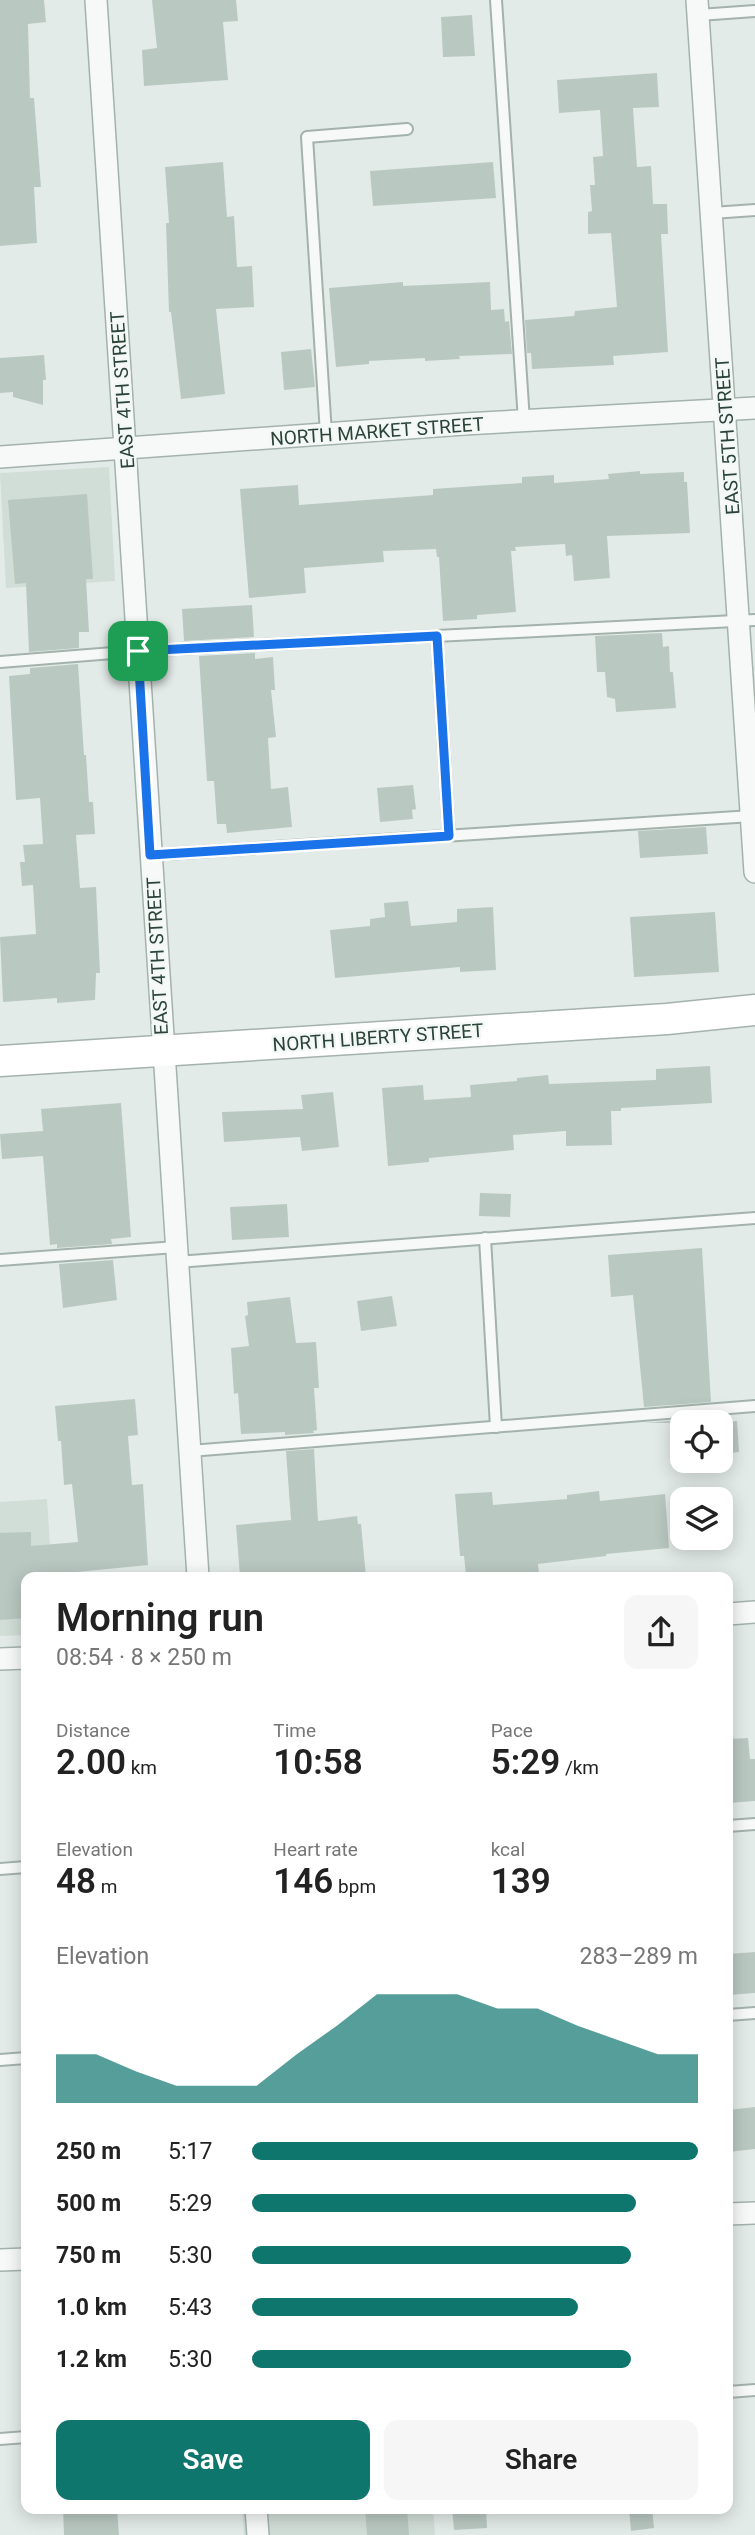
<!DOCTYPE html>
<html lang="en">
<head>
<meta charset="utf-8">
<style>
  body { margin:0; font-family:Roboto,sans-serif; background:#f6f6f6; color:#222; height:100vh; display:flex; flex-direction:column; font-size:26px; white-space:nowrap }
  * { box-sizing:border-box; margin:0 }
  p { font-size:23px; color:#767676 }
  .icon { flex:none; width:38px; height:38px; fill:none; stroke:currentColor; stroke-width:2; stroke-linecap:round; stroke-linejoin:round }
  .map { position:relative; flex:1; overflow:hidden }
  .side { position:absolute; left:21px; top:1572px; width:712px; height:942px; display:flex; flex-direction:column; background:#fff; border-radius:14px; box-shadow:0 4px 18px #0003 }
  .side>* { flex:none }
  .tools { position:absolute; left:670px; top:1410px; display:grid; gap:14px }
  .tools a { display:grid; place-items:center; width:63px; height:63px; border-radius:14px; background:#fff; box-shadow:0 4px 18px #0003; font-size:35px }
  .pin { position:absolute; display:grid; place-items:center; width:60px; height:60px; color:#fff; margin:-30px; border-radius:14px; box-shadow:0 4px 10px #0006 }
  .round { display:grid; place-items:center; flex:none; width:74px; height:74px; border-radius:14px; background:#f6f6f6 }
  .overview { display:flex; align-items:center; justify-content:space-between; height:119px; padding:0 35px }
  h1 { font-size:38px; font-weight:600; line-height:52px }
  .metrics { display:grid; grid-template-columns:repeat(3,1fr); gap:10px; height:119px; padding:7px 35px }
  .metrics div { display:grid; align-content:center }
  .metrics b { font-size:35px; font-weight:600 }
  .metrics small { font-size:19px; font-weight:400 }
  .metrics p { font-size:19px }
  .chart { height:196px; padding:14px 35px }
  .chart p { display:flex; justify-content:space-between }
  .chart svg { width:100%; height:126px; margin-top:7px; fill:#0f766e; opacity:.7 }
  .primary-button { display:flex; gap:14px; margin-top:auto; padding:14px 35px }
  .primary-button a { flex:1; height:80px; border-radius:14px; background:#0f766e; color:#fff; font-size:28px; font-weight:600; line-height:80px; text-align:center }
  .primary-button a+a { background:#f6f6f6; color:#222 }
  ul { padding:0 35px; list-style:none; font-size:23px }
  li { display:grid; grid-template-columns:112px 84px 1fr; align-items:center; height:52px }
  li i { height:18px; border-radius:9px; background:#0f766e }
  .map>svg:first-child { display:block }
</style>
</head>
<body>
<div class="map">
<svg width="755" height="2535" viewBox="0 0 755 2535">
  <rect width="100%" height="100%" fill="#e3ebe8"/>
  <g fill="#d1ddd7">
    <path d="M 109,467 L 115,581 L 6,588 L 0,473 Z"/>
    <path d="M 47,1499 L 52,1577 L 26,1577 L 26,1635 L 0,1636 L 0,1502 Z"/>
    <path d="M 242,2508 L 433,2508 L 435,2535 L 244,2535 Z"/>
  </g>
  <g fill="#bac8c2">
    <path d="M 0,0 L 44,0 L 46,22 L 28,24 L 30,98 L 34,98 L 41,187 L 34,187 L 37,243 L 0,246 Z"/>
    <path d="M 152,0 L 236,0 L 238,21 L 223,22 L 228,80 L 144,86 L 142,50 L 157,48 Z"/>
    <path d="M 472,15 L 475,56 L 443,57 L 441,17 Z"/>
    <path d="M 657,73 L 659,107 L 633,108 L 637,167 L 651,166 L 653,204 L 667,204 L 668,234 L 661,234 L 668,352 L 613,356 L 614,365 L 532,369 L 531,353 L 527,353 L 525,320 L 574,316 L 575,311 L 617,307 L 611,233 L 588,234 L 588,212 L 592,211 L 590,185 L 595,185 L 593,157 L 603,156 L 600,110 L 559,113 L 557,80 Z"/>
    <path d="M 223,162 L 227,217 L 234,216 L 237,267 L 252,266 L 254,307 L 216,309 L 225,394 L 181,399 L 171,312 L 169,312 L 166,223 L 169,223 L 165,167 Z"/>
    <path d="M 493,162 L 496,198 L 373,206 L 370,171 Z"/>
    <path d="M 403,282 L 403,286 L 490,282 L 491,310 L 504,309 L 505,322 L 509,321 L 512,354 L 459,356 L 460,359 L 425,361 L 425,358 L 369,361 L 369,364 L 336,367 L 329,288 Z"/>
    <path d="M 311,349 L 315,387 L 284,390 L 281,352 Z"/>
    <path d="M 44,355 L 46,380 L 43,380 L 43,405 L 13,397 L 13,392 L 0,393 L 0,358 Z"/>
    <path d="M 640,471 L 640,474 L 684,472 L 684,482 L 687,482 L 690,533 L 607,536 L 610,578 L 574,581 L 572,555 L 566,556 L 565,544 L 515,547 L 516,551 L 511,551 L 516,612 L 477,615 L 477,619 L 443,621 L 439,557 L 437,557 L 436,549 L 383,551 L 384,562 L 304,568 L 306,593 L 249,598 L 240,489 L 298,485 L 299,505 L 433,495 L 433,489 L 522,483 L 522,477 L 554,475 L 554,483 L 609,479 L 608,474 Z"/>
    <path d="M 87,494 L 93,579 L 86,579 L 89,632 L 79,632 L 79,648 L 29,652 L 26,583 L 15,584 L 8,500 Z"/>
    <path d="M 252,605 L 254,637 L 184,641 L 182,609 Z"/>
    <path d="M 662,633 L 663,647 L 669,646 L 670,672 L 673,672 L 676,708 L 616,712 L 615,699 L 607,697 L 605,672 L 597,672 L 595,636 Z"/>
    <path d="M 255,653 L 255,659 L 273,657 L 275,690 L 271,690 L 276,737 L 268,738 L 271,789 L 288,787 L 292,827 L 227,833 L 226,824 L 217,824 L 214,781 L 207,781 L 199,656 Z"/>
    <path d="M 78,664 L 84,755 L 86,755 L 89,802 L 93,802 L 95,834 L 76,835 L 80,888 L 96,887 L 100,973 L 96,973 L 95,1000 L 57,1003 L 57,998 L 3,1002 L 0,937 L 36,934 L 33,885 L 22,886 L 20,862 L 25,862 L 23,845 L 43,844 L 40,798 L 16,800 L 9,676 L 30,674 L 30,668 Z"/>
    <path d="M 413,785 L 416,809 L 412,810 L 413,819 L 380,822 L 377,788 Z"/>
    <path d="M 706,827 L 708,854 L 640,858 L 638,831 Z"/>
    <path d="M 408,901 L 411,926 L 457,922 L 457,909 L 493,907 L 496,970 L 460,972 L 460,967 L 335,978 L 330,930 L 370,926 L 370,919 L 385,917 L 384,903 Z"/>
    <path d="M 715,912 L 719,972 L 634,977 L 630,917 Z"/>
    <path d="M 710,1066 L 712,1103 L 621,1108 L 621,1111 L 611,1111 L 612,1145 L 566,1146 L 566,1131 L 513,1135 L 514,1150 L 429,1158 L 429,1162 L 388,1166 L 382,1088 L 423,1085 L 424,1100 L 471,1097 L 470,1085 L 517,1081 L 517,1078 L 548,1075 L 549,1084 L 656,1080 L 656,1069 Z"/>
    <path d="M 333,1092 L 339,1147 L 302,1151 L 300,1137 L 224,1142 L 222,1112 L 303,1109 L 301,1095 Z"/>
    <path d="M 121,1103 L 131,1237 L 111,1239 L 112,1244 L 57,1248 L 57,1244 L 50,1245 L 43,1156 L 2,1159 L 0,1134 L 43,1131 L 41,1109 Z"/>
    <path d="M 480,1193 L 511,1194 L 510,1217 L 479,1216 Z"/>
    <path d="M 287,1204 L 289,1237 L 232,1240 L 230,1207 Z"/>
    <path d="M 702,1248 L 711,1402 L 644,1407 L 633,1295 L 611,1297 L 608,1255 Z"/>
    <path d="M 113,1260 L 117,1300 L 63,1308 L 59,1264 Z"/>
    <path d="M 392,1296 L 397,1326 L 361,1331 L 357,1301 Z"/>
    <path d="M 290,1297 L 296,1343 L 316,1342 L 319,1388 L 314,1388 L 317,1430 L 313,1431 L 314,1433 L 285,1435 L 285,1432 L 241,1434 L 238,1393 L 234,1394 L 231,1348 L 249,1346 L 245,1316 L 248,1315 L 247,1302 Z"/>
    <path d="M 135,1399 L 138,1435 L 128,1436 L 132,1485 L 143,1484 L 148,1565 L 26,1577 L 26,1618 L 0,1620 L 0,1533 L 31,1532 L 31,1546 L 78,1542 L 72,1484 L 64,1485 L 61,1441 L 58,1441 L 55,1406 Z"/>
    <path d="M 712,1417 L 712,1423 L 682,1423 L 682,1457 L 674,1458 L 671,1423 L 645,1423 Z"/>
    <path d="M 737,1421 L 739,1452 L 721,1454 L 721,1423 L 712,1423 Z"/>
    <path d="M 314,1449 L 318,1521 L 357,1516 L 358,1524 L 361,1524 L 366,1577 L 325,1577 L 324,1573 L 278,1577 L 240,1577 L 236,1525 L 291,1520 L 286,1451 Z"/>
    <path d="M 599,1491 L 600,1501 L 665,1494 L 669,1548 L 606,1554 L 606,1556 L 538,1564 L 539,1574 L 507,1577 L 506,1572 L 466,1575 L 464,1556 L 460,1556 L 455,1494 L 492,1492 L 493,1505 L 567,1499 L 567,1495 Z"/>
    <path d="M 748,1738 L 750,1759 L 755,1759 L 755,1801 L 728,1803 L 728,1739 Z"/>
    <path d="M 755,1952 L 755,1993 L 728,1995 L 728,1954 Z"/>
    <path d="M 755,2107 L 755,2149 L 728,2152 L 728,2110 Z"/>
    <path d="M 63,2508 L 117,2508 L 119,2535 L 64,2535 Z"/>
    <path d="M 365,2508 L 407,2508 L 409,2535 L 367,2535 Z"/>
    <path d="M 452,2508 L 486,2508 L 487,2528 L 454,2530 Z"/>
    <path d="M 629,2508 L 652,2508 L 654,2528 L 631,2531 Z"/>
  </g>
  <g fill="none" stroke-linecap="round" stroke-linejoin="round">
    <defs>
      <g id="lane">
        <path d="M 496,0 L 524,421"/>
        <path d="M 699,15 L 755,11"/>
        <path d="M 712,213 L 755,210"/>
        <path d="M 326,434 L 307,137 L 407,129"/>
        <path d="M 437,636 L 449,836"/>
        <path d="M 0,662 L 138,651 L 755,620"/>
        <path d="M 151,855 L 752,816"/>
        <path d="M 485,1238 L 496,1427"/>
        <path d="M 0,1260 L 176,1247"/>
        <path d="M 177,1262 L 755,1218"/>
        <path d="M 190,1451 L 755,1406"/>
        <path d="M 728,1826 L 755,1824"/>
        <path d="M 0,1869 L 26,1867"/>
        <path d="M 728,2015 L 755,2013"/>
        <path d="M 0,2060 L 26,2058"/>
        <path d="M 728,2392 L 755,2390"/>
        <path d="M 0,2439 L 26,2437"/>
      </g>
      <g id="street">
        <path d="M 96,0 L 198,1577"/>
        <path d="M 697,0 L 755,872"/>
        <path d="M 0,457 L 464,424 L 755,408"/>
        <path d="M 728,1614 L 755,1612"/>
        <path d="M 0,1659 L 26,1658"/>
        <path d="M 728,2214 L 755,2213"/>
        <path d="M 0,2260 L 26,2259"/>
        <path d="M 256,2508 L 258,2535"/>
      </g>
      <path id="secondary" d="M 0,1061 L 667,1019 L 755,1010"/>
    </defs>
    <use href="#lane" stroke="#a4b2ac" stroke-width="14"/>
    <use href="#street" stroke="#a4b2ac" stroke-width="24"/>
    <use href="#secondary" stroke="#a4b2ac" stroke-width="33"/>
    <use href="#lane" stroke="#f6f9f8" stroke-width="10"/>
    <use href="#street" stroke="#f6f9f8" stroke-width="21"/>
    <use href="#secondary" stroke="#fff" stroke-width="30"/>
  </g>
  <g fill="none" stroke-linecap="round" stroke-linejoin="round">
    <defs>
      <path id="route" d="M 437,636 L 449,836 L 150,855 L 138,651 Z"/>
    </defs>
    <use href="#route" stroke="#fff" stroke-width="14"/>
    <use href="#route" stroke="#1a73e8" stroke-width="9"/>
  </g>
  <g text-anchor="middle" stroke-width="5" stroke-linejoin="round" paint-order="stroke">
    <g font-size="19" fill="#2b4339" stroke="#f3f8f6">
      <text transform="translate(122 390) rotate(-94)" y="7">EAST 4TH STREET</text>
      <text transform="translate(377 431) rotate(-4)" y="7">NORTH MARKET STREET</text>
      <text transform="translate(727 436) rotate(-94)" y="7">EAST 5TH STREET</text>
      <text transform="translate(157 956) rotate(-93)" y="7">EAST 4TH STREET</text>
      <text transform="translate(378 1037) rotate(-4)" y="7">NORTH LIBERTY STREET</text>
    </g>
  </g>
</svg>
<div class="tools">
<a><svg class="icon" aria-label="locate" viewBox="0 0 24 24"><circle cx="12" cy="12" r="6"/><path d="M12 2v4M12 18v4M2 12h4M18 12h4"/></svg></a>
<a><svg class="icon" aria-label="layers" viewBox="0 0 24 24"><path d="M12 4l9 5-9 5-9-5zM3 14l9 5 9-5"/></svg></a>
</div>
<div class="pin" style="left:138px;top:651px;background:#1e9e55"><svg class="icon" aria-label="arrive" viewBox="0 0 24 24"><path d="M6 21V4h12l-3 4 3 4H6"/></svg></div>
<section class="side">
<div class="overview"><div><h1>Morning run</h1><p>08:54 · 8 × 250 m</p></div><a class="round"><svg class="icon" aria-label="share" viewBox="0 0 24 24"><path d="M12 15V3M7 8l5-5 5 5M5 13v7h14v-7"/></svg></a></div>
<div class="metrics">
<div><p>Distance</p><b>2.00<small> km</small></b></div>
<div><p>Time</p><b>10:58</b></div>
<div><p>Pace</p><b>5:29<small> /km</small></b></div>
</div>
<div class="metrics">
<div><p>Elevation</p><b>48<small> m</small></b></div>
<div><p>Heart rate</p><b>146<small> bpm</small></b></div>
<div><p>kcal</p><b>139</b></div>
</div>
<div class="chart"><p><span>Elevation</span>283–289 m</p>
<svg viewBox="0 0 160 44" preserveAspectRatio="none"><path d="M0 44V27L10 27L20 33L30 38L40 38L50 38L60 27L70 17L80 6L90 6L100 6L110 11L120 11L130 17L140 22L150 27L160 27V44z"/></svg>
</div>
<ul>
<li><b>250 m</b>5:17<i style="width:100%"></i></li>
<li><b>500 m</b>5:29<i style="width:86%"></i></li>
<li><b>750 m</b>5:30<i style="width:85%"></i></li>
<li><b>1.0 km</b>5:43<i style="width:73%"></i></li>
<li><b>1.2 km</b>5:30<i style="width:85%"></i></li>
</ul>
<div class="primary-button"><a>Save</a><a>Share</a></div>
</section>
</div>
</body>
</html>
